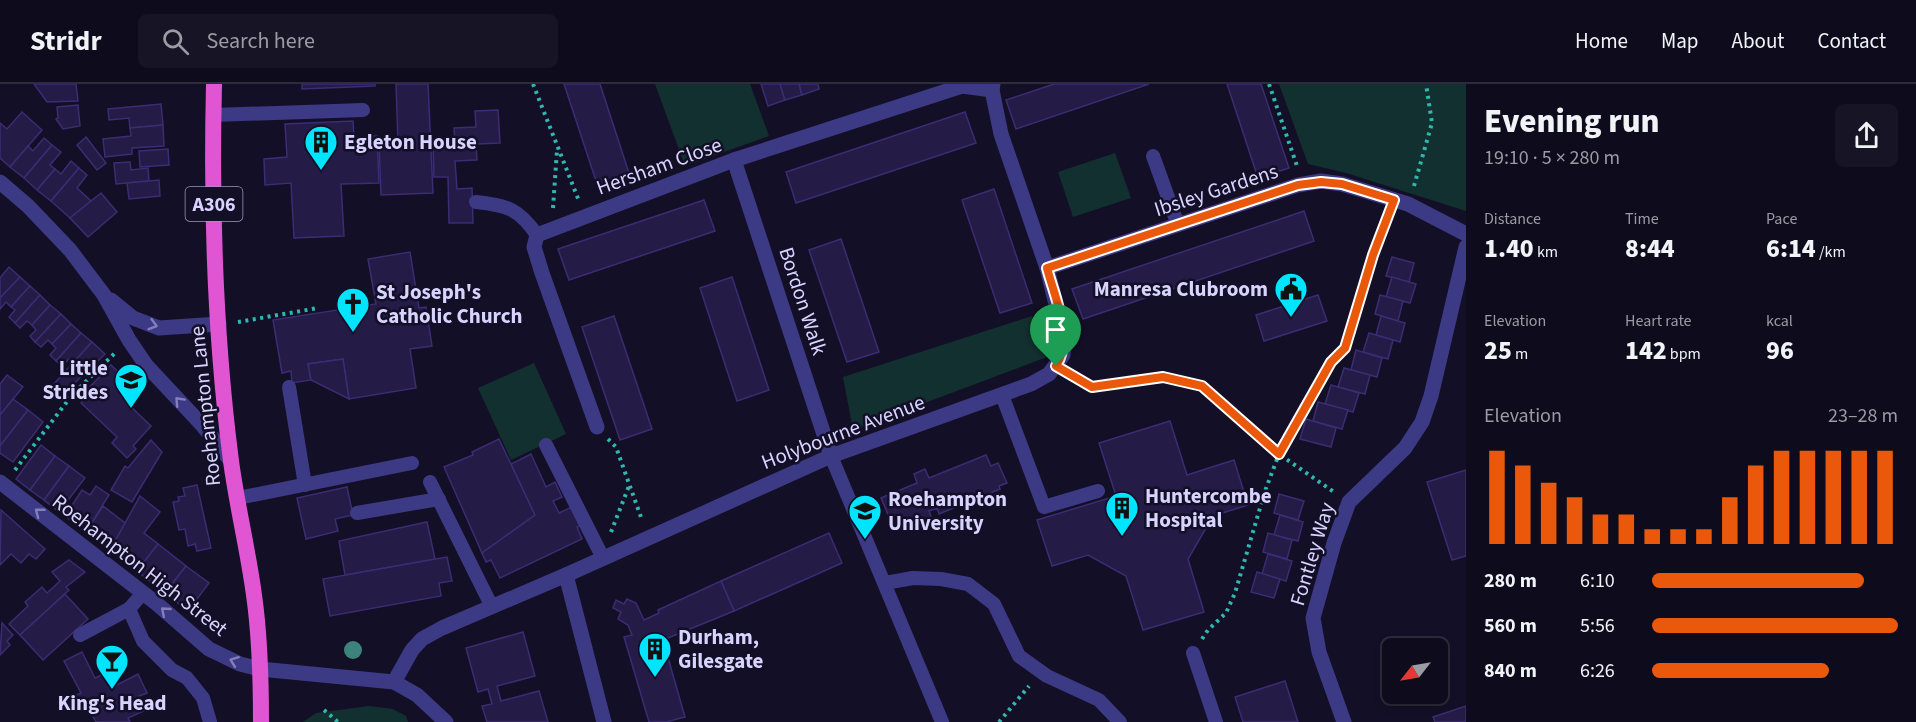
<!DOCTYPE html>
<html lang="en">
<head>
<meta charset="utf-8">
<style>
  body { margin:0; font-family:"Source Sans 3",sans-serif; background:#171425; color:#f1f3f6; height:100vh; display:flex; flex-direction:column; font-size:22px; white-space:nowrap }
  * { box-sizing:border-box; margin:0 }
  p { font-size:20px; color:#9b9ba3 }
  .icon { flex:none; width:33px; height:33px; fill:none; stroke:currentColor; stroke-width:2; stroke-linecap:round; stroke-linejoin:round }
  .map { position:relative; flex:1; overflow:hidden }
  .details { display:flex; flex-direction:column; background:#0e0b1c; width:450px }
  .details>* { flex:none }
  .needle { width:39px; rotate:239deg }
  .tools { position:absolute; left:1382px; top:554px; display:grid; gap:12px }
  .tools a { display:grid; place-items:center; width:66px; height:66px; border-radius:9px; background:#0e0b1c; box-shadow:0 3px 9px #0003,0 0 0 2px #2e2b3b; font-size:30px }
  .pin { position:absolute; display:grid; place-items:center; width:51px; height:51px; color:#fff; margin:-62px -26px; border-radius:50% 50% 50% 0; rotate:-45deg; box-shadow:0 0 6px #0007 }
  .pin .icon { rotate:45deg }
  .round { display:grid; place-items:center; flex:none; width:63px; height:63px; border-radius:9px; background:#171425 }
  .headline { display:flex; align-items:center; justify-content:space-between; height:102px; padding:0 18px }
  h1 { font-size:33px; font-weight:800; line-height:45px }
  .stats { display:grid; grid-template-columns:repeat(3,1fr); gap:9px; height:102px; padding:6px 18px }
  .stats div { display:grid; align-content:center }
  .stats b { font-size:26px; font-weight:800 }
  .stats small { font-size:16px; font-weight:400 }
  .stats p { font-size:16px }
  .chart { height:168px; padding:12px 18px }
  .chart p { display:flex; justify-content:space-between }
  .chart svg { width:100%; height:108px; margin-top:6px; stroke:#ea580c; stroke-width:6 }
  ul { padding:0 18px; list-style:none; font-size:20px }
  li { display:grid; grid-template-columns:96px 72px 1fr; align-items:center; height:45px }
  li i { height:15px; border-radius:8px; background:#ea580c }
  header { display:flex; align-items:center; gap:36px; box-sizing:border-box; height:84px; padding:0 30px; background:#0e0b1c; border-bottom:2px solid #2e2b3b }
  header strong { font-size:28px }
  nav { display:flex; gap:33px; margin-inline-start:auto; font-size:21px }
  .search { width:420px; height:54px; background:#171425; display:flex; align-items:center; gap:15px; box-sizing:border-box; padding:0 21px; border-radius:9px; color:#9b9ba3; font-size:22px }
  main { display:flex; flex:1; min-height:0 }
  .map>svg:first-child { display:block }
</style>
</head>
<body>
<header>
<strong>Stridr</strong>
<div class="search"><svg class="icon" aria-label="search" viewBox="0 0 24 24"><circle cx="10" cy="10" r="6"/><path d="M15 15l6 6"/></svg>Search here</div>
<nav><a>Home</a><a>Map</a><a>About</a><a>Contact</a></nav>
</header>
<main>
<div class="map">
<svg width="1466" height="638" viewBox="0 0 1466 638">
  <rect width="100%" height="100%" fill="#130f26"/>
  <g fill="#12302f">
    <path d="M 655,0 L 750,0 L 769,52 L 685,82 Z"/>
    <path d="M 1279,0 L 1466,0 L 1466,127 L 1346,89 L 1308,80 Z"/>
    <path d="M 1115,69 L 1131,114 L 1073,133 L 1058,88 Z"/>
    <path d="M 1032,232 L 1047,273 L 853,346 L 843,293 Z"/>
    <path d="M 534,279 L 566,350 L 511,376 L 478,304 Z"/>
    <path d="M 369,622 L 393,625 L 406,632 L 408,638 L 303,638 L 316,629 Z"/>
  </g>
  <g fill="#241b47" stroke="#3b2d73" stroke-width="1.5">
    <path d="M 34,0 L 76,0 L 78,17 L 47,18 Z"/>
    <path d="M 302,0 L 375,0 L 375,2 L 302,5 Z"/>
    <path d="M 396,0 L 428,0 L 433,109 L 381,111 L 379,60 L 398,59 Z"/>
    <path d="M 564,0 L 600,0 L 630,92 L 598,103 Z"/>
    <path d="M 761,0 L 780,0 L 785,16 L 768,22 Z"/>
    <path d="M 780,0 L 799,0 L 802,11 L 785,16 Z"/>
    <path d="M 799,0 L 818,0 L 819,5 L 802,11 Z"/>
    <path d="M 1054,0 L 1149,0 L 1016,45 L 1006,16 Z"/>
    <path d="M 1227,0 L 1261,0 L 1289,84 L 1258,94 Z"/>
    <path d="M 161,20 L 163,41 L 130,44 L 129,34 L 109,36 L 108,25 Z"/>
    <path d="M 78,21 L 80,42 L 63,45 L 56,35 L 58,34 L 57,23 Z"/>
    <path d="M 498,26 L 500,59 L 476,60 L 477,76 L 455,77 L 457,105 L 472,104 L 473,139 L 449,139 L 448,93 L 434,93 L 433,61 L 455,60 L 454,44 L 476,43 L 475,27 Z"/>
    <path d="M 22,28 L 42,46 L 10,83 L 0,74 L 0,39 L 7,45 Z"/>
    <path d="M 965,28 L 976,59 L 796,119 L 786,88 Z"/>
    <path d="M 353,37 L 354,53 L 377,52 L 379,99 L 341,100 L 344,152 L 294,154 L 291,99 L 265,101 L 264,75 L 287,73 L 285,40 Z"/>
    <path d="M 163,41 L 164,62 L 132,64 L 132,70 L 105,73 L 103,55 L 131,52 L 130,44 Z"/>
    <path d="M 86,53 L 106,79 L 97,86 L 77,61 Z"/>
    <path d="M 44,54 L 52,61 L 24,94 L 10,83 L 28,62 L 33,67 Z"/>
    <path d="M 52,61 L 61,68 L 50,81 L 55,85 L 37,106 L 24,94 Z"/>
    <path d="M 168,65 L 169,81 L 140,83 L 139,67 Z"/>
    <path d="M 71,77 L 79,84 L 51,117 L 37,106 L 55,85 L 61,90 Z"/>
    <path d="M 130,78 L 131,86 L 148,84 L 149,97 L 116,100 L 114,79 Z"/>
    <path d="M 79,84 L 87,91 L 77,104 L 91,117 L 70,134 L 51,117 Z"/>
    <path d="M 159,96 L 160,112 L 129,115 L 127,99 Z"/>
    <path d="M 994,105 L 1032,219 L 1000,229 L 962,116 Z"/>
    <path d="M 101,109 L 117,128 L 88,153 L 70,134 Z"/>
    <path d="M 704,116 L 715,147 L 569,196 L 558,165 Z"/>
    <path d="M 1304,127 L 1314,157 L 1083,235 L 1072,205 Z"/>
    <path d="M 841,155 L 879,268 L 847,278 L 809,166 Z"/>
    <path d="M 410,168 L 419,224 L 426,223 L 432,262 L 410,265 L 416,304 L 349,315 L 343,275 L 308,280 L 311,296 L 292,299 L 291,287 L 282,289 L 273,236 L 376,220 L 368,175 Z"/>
    <path d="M 1392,173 L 1414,179 L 1409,198 L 1386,192 Z"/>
    <path d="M 9,183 L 20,193 L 0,214 L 0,194 Z"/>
    <path d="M 20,193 L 30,202 L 11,223 L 6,218 L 0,225 L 0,214 Z"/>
    <path d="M 732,193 L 769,306 L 737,317 L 700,204 Z"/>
    <path d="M 1392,193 L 1416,200 L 1410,219 L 1386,213 Z"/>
    <path d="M 30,202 L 40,211 L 15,239 L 9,233 L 15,226 L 11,223 Z"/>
    <path d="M 40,211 L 50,221 L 32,241 L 27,237 L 20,244 L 15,239 Z"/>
    <path d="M 1318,211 L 1327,237 L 1264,257 L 1256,231 Z"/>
    <path d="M 1380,211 L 1403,217 L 1398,237 L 1375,230 Z"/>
    <path d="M 50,221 L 61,230 L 35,258 L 30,252 L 36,246 L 32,241 Z"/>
    <path d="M 61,230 L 71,240 L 52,260 L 48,256 L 41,263 L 35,258 Z"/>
    <path d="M 614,232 L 652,345 L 620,356 L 582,243 Z"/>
    <path d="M 1381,232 L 1405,239 L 1400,258 L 1376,251 Z"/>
    <path d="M 71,240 L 81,249 L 56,277 L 50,271 L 56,264 L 52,260 Z"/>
    <path d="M 81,249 L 92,258 L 73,279 L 69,275 L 62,282 L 56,277 Z"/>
    <path d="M 1369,249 L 1393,256 L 1388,275 L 1363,268 Z"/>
    <path d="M 92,258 L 105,270 L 62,311 L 52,302 Z"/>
    <path d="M 1356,266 L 1382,274 L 1377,293 L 1351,286 Z"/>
    <path d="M 343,275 L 349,315 L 311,296 L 308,280 Z"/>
    <path d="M 111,281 L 133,302 L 128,307 L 129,314 L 126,318 L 151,342 L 133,362 L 136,365 L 127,374 L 112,359 L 117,353 L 81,319 L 84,315 L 81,312 Z"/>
    <path d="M 1344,284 L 1370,291 L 1365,310 L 1338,303 Z"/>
    <path d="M 7,291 L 23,303 L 0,331 L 0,300 Z"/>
    <path d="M 1331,301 L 1359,309 L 1353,328 L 1325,320 Z"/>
    <path d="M 13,315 L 28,326 L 0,362 L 0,331 Z"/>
    <path d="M 1318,318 L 1348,326 L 1342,345 L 1313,337 Z"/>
    <path d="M 28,326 L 43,338 L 13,378 L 0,369 L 0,362 Z"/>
    <path d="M 1306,335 L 1336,344 L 1331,363 L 1300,355 Z"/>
    <path d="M 1170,337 L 1187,391 L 1234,376 L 1248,421 L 1213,432 L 1188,475 L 1204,528 L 1143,546 L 1126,492 L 1088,471 L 1052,482 L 1037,436 L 1116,412 L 1099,359 Z"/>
    <path d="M 499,355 L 535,431 L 482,469 L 444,383 L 473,371 L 472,368 Z"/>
    <path d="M 151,356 L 162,368 L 132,418 L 111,406 L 125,382 L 128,384 Z"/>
    <path d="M 41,361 L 55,372 L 30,406 L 16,395 Z"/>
    <path d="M 531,370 L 546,403 L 555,398 L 562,413 L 553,417 L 559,429 L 574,422 L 583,441 L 577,443 L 582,455 L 500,494 L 491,476 L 486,478 L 482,469 L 535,431 L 511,380 Z"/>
    <path d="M 986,371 L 991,382 L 998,379 L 1007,399 L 999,402 L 1000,405 L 939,430 L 937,424 L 929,427 L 931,432 L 895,447 L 881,414 L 917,399 L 914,390 L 925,385 L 929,394 Z"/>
    <path d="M 55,372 L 69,382 L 44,416 L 30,406 Z"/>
    <path d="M 69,382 L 85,394 L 59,428 L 44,416 Z"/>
    <path d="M 1466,386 L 1466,472 L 1452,476 L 1427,398 Z"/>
    <path d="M 197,401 L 211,464 L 197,467 L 195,460 L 188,462 L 185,445 L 179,446 L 173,418 L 179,417 L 178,413 L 185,412 L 183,404 Z"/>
    <path d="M 96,402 L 109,411 L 86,448 L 65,432 L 82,406 L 90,411 Z"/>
    <path d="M 347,403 L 353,431 L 335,435 L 338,447 L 306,455 L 297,414 Z"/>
    <path d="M 1279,410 L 1304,417 L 1298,436 L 1274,429 Z"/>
    <path d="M 140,412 L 160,428 L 144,449 L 158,460 L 137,487 L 110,466 Z"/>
    <path d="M 103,422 L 125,439 L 110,466 L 86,448 Z"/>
    <path d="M 1,426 L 45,465 L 36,475 L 29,470 L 21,479 L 11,470 L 0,481 Z"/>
    <path d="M 1280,431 L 1303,438 L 1298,457 L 1274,451 Z"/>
    <path d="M 427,438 L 435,475 L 345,491 L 339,457 Z"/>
    <path d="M 829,449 L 842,479 L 734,527 L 721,497 Z"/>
    <path d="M 1268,449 L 1292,456 L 1287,475 L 1263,468 Z"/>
    <path d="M 158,460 L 186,482 L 165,509 L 137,487 Z"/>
    <path d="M 1268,470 L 1292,477 L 1286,497 L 1262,490 Z"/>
    <path d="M 447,473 L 452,497 L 439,499 L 441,512 L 330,532 L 323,495 Z"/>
    <path d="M 69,476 L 85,488 L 66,503 L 69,506 L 20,551 L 9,540 L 28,522 L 25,518 L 42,503 L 47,509 L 60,497 L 52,488 Z"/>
    <path d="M 186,482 L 209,499 L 188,527 L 165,509 Z"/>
    <path d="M 1257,488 L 1280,495 L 1274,514 L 1251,508 Z"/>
    <path d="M 721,497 L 734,527 L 663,556 L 685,633 L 666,638 L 649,638 L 624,553 L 632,551 L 628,541 L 618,535 L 621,528 L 613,524 L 616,516 L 624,520 L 627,515 L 636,519 L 644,536 L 659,529 L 658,526 Z"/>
    <path d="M 65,510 L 88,535 L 43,576 L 20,551 Z"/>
    <path d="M 2,539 L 13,551 L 7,557 L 10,561 L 0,571 Z"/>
    <path d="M 523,548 L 535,592 L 497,602 L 501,617 L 539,607 L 548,638 L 487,638 L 482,622 L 492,620 L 488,605 L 478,608 L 466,564 Z"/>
    <path d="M 82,568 L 95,594 L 106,589 L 113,603 L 138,590 L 147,609 L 139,612 L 146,626 L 128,634 L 130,638 L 96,638 L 85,618 L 75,623 L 70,614 L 81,609 L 64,577 Z"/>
    <path d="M 1285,597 L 1298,638 L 1243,638 L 1235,613 Z"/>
    <path d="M 1466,622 L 1466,638 L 1435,638 L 1433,633 Z"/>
  </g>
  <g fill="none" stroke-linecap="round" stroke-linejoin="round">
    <g stroke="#2fb8b0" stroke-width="4" stroke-dasharray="3 4.5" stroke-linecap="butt">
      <path d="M 533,0 L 579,117"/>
      <path d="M 1269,0 L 1297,82"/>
      <path d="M 1414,102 L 1432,39 L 1426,0"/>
      <path d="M 553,124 L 557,66"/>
      <path d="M 238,238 L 318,224"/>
      <path d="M 1072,291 L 1092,303 L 1163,293 L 1202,302 L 1279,370 L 1334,408"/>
      <path d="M 608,355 L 616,363 L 642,436"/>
      <path d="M 1279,370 L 1331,278 L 1345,264 L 1373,171 L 1388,133"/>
      <path d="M 15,386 L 72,311 L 115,269"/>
      <path d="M 611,448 L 629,402"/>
      <path d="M 1202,555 L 1208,546 L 1226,529 L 1235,509 L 1265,407 L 1279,370"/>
      <path d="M 324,626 L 338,638"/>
      <path d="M 999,638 L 1029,602"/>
    </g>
    <g stroke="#3d3a85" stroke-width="14">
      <path d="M 213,31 L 363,26"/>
      <path d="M 1153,72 L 1178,141"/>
      <path d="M 476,118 C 507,121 519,125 537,151"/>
      <path d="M 289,303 L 305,401"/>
      <path d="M 1002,311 L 1044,423 L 1098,407"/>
      <path d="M 546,361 L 603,474"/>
      <path d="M 831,372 L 942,638"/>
      <path d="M 430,398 L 492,523"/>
      <path d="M 238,414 L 412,379"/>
      <path d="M 357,429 L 439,415"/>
      <path d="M 885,499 L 913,494 L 941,495 L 968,500 L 994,520 L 1019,572 L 1047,592 L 1099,616 L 1120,638"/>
      <path d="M 129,525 L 143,557 L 172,586 L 187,594 L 203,614 L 210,638"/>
      <path d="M 80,551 L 129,525 L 143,509"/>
      <path d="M 1193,569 L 1216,638"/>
    </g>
    <g stroke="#3d3a85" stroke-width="15">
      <path d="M 734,76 L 831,372"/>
      <path d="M 1047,184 L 1298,101 L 1321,97 L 1342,100 L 1408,120 L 1466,150"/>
      <path d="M 597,343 L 542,189 L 534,163 L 537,151 L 734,76 L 962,2 L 992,6"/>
      <path d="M 566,491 L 604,638"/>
      <path d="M 260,585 L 394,598 L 417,611 L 446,638"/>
      <path d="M 394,598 L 412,566 L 422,555 L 442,544 L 566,491 L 831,372 L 1031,300 L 1049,290 L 1063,271 L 1065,257 L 1047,184 L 1001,50 L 992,6 L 993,0"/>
      <path d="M 1344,638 L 1319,568 L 1313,534 L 1334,459 L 1349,418 L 1405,364 L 1422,338 L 1431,312 L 1466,163"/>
    </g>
    <g stroke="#3d3a85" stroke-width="15">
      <path d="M 0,98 L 28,122 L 70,166 L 104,211 L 129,256 L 146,281 L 203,342 L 231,377"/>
      <path d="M 111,216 L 133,234 L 159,244 L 219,240"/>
      <path d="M 0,398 L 156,519 L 209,565 L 240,580 L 260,585"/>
    </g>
    <path stroke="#e055d1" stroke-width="16" d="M 214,0 C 211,125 215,253 231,377 C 237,422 248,466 254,511 C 260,553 261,595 261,638"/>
  </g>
  <circle fill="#3d827b" cx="353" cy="566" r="9"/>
  <defs><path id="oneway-chevron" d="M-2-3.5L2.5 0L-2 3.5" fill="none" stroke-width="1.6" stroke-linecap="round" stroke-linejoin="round" transform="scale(1.5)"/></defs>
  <g stroke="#837fbc">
    <use href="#oneway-chevron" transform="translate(153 241) rotate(16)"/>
    <use href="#oneway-chevron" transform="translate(179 317) rotate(-133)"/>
    <use href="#oneway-chevron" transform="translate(39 428) rotate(-142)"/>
    <use href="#oneway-chevron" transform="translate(165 527) rotate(-139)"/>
    <use href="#oneway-chevron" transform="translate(234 577) rotate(-159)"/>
  </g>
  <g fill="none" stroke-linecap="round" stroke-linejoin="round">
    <defs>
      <path id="route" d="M 1321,98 L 1342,100 L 1394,116 L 1373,171 L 1345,264 L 1331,278 L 1279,370 L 1202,302 L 1163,293 L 1092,303 L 1056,282 C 1074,253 1055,215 1047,184 L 1298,101 Z"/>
    </defs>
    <use href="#route" stroke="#fff" stroke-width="12"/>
    <use href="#route" stroke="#ea580c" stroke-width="8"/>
  </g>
  <defs>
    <symbol id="building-pin" viewBox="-11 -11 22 30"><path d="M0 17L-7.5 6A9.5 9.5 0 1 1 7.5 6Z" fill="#00e5ff" stroke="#130f26"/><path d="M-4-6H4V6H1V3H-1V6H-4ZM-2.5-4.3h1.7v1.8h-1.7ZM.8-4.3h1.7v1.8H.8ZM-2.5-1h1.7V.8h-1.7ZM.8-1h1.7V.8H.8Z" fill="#111"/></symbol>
    <symbol id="civic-pin" viewBox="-11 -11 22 30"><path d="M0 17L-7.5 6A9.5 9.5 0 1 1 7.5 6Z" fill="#00e5ff" stroke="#130f26"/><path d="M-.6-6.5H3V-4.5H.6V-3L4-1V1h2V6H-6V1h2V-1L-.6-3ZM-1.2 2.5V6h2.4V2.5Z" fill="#111"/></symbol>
    <symbol id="church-pin" viewBox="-11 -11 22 30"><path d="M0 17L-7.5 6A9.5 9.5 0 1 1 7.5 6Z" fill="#00e5ff" stroke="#130f26"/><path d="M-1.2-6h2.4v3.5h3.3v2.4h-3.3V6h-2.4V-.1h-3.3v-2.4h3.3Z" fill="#111"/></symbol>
    <symbol id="school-pin" viewBox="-11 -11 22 30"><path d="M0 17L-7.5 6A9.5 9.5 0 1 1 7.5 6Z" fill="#00e5ff" stroke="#130f26"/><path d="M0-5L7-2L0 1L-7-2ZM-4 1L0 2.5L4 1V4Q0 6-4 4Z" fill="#111"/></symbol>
    <symbol id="university-pin" viewBox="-11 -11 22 30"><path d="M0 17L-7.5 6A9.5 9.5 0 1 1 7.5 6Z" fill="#00e5ff" stroke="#130f26"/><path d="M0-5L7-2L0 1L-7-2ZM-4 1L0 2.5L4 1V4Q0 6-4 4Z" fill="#111"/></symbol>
    <symbol id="bar-pin" viewBox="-11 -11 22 30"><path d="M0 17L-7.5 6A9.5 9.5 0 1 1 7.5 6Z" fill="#00e5ff" stroke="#130f26"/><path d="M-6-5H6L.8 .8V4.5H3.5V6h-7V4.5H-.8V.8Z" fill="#111"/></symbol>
  </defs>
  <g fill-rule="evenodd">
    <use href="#building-pin" x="302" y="39" width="38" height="52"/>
    <use href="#civic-pin" x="1272" y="186" width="38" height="52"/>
    <use href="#church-pin" x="334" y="201" width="38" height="52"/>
    <use href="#school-pin" x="112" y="277" width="38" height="52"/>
    <use href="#building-pin" x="1103" y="405" width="38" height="52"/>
    <use href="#university-pin" x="846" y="408" width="38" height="52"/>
    <use href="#building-pin" x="636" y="546" width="38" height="52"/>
    <use href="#bar-pin" x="93" y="558" width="38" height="52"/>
  </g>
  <g text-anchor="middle" stroke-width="5" stroke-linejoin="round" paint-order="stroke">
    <rect fill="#130f26" stroke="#9e99be" stroke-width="1.5" x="185.5" y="103" width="57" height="34" rx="4.5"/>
    <g font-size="20" font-weight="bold" fill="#d9d4ff">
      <text x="214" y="127">A306</text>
    </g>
    <g font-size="21" font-weight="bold" fill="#d9d4ff" stroke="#130f26" text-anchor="start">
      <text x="344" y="65">Egleton House</text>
      <text x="1268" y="212" text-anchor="end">Manresa Clubroom</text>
      <text x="376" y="215">St Joseph's<tspan x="376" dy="24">Catholic Church</tspan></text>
      <text x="108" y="291" text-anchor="end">Little<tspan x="108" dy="24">Strides</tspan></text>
      <text x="1145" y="419">Huntercombe<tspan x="1145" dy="24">Hospital</tspan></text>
      <text x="888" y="422">Roehampton<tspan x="888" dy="24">University</tspan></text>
      <text x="678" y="560">Durham,<tspan x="678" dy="24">Gilesgate</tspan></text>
      <text x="112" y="626" text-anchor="middle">King's Head</text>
    </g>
    <g font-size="21" fill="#d9d4ff" stroke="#130f26">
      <text transform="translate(659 82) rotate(-20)" y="7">Hersham Close</text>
      <text transform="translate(1216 106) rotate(-18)" y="7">Ibsley Gardens</text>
      <text transform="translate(803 217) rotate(72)" y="7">Bordon Walk</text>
      <text transform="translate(205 322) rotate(-96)" y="7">Roehampton Lane</text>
      <text transform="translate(843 348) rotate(-21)" y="7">Holybourne Avenue</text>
      <text transform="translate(1312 470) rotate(-73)" y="7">Fontley Way</text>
      <text transform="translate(140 481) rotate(38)" y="7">Roehampton High Street</text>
    </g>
  </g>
</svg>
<div class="tools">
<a><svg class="needle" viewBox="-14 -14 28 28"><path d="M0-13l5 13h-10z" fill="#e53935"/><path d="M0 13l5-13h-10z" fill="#9b9ba3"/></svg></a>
</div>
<div class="pin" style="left:1056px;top:282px;background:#1e9e55"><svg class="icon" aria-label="arrive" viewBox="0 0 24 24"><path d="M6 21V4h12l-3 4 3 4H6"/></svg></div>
</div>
<section class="details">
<div class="headline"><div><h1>Evening run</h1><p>19:10 · 5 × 280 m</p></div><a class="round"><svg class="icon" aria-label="share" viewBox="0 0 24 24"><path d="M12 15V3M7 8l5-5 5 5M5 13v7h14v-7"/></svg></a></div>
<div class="stats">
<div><p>Distance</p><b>1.40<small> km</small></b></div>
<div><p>Time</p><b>8:44</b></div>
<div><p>Pace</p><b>6:14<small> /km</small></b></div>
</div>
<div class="stats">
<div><p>Elevation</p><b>25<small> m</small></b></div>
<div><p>Heart rate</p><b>142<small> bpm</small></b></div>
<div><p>kcal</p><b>96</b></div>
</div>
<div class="chart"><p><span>Elevation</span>23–28 m</p>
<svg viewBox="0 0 160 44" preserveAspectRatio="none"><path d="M5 44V6M15 44V12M25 44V19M35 44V25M45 44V32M55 44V32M65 44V38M75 44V38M85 44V38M95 44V25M105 44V12M115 44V6M125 44V6M135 44V6M145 44V6M155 44V6"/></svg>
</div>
<ul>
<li><b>280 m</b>6:10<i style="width:86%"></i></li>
<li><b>560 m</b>5:56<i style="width:100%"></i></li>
<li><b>840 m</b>6:26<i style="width:72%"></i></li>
</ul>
</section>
</main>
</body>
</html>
